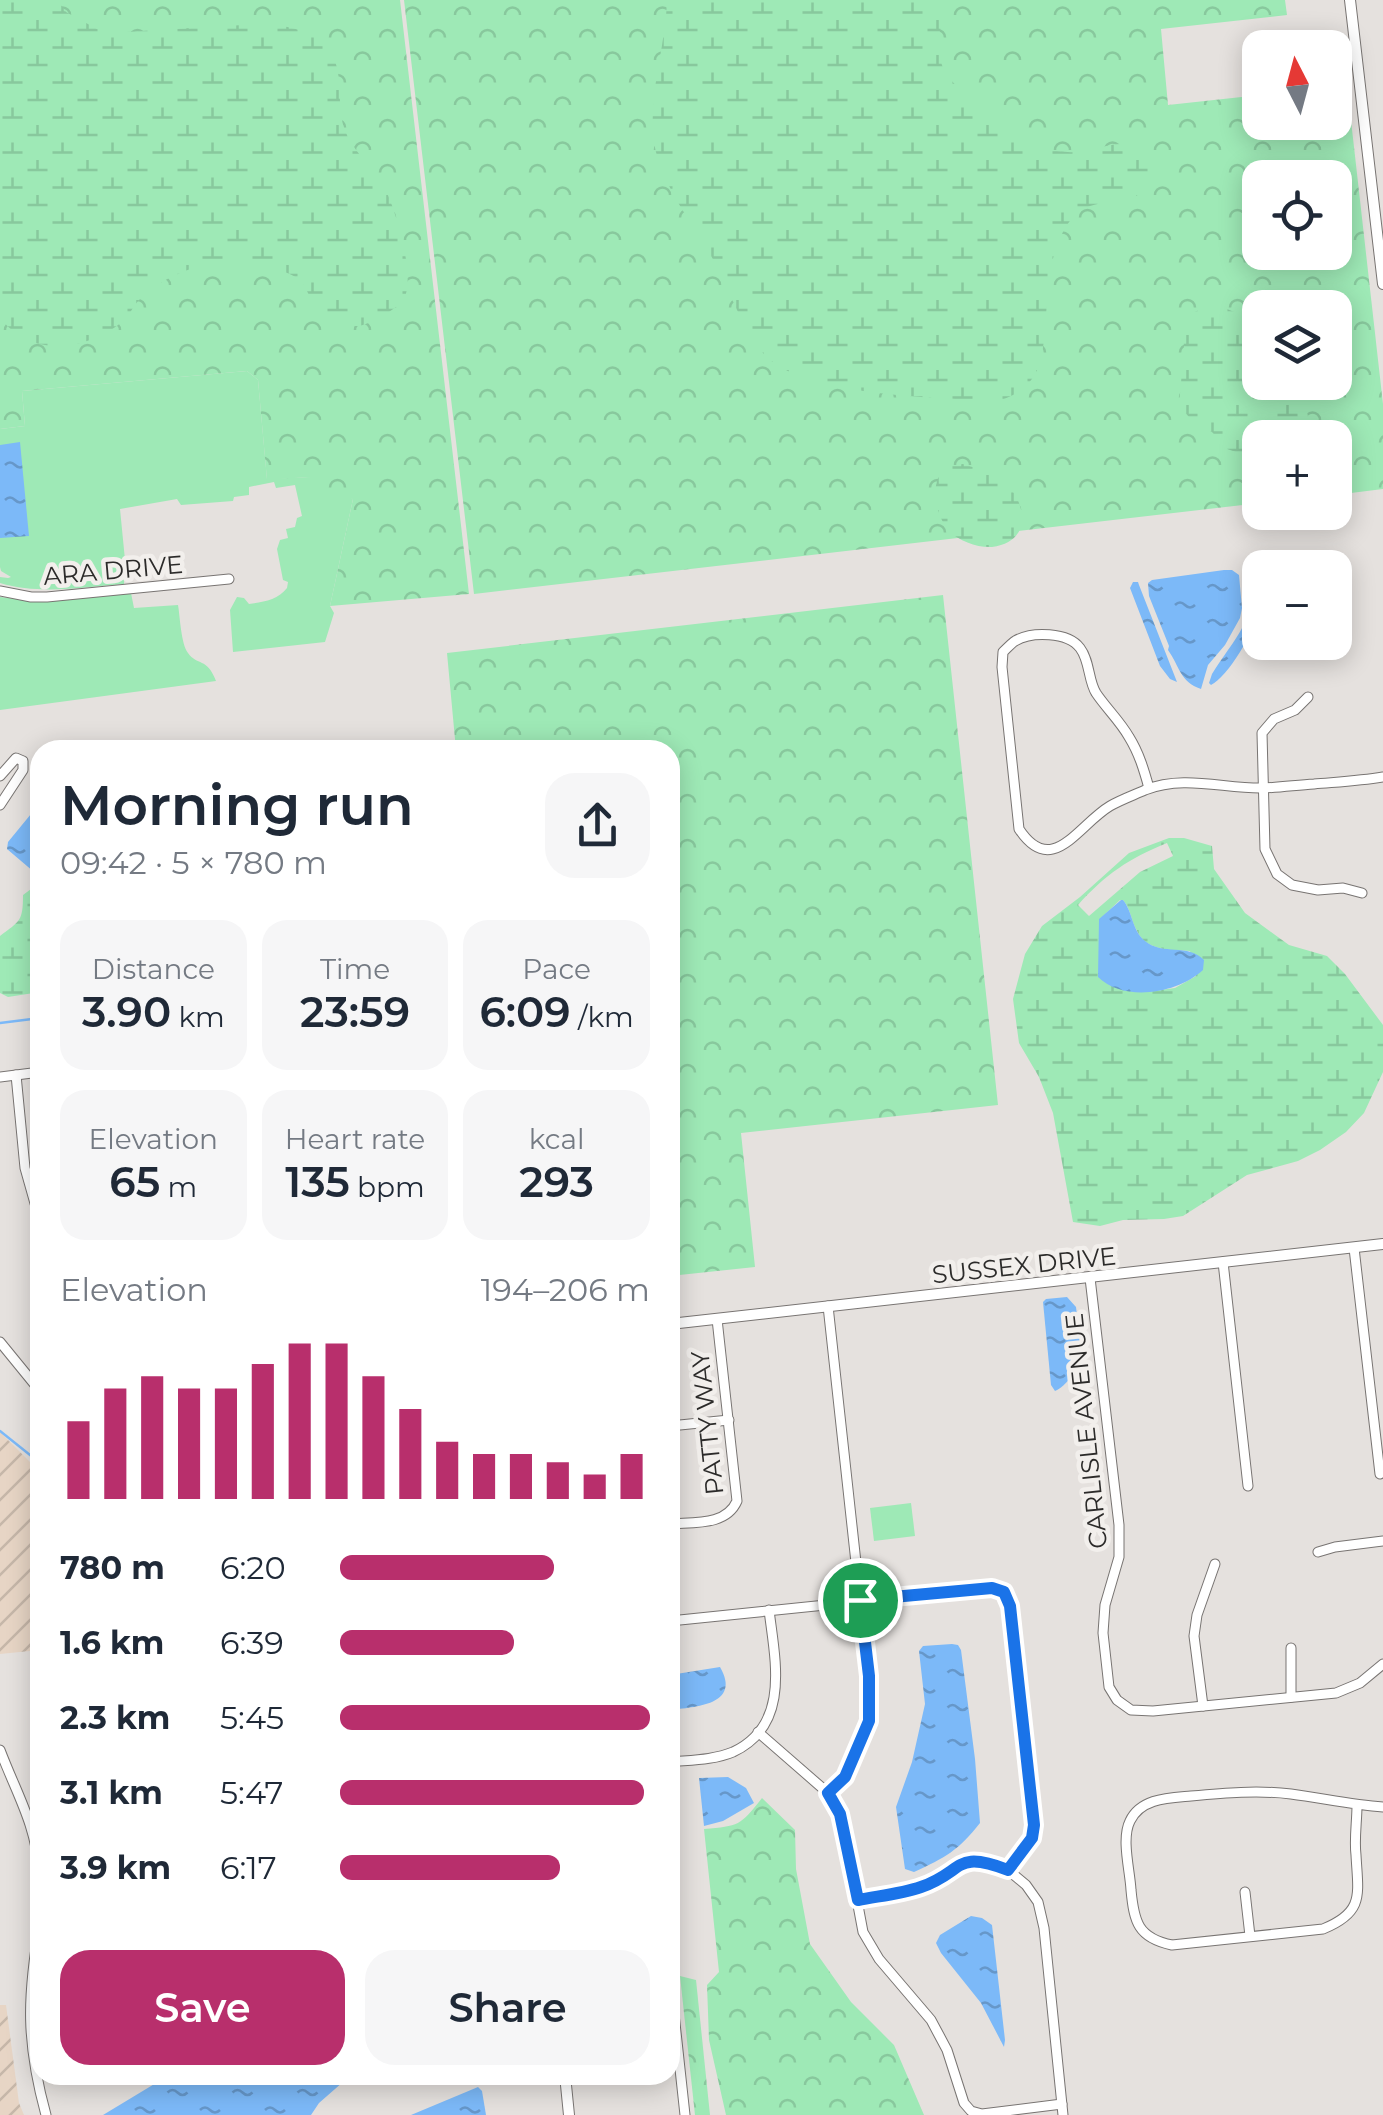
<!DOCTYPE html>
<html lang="en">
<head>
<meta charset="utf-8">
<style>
  body { margin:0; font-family:Montserrat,sans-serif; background:#f6f6f7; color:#1f2937; height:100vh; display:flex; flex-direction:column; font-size:38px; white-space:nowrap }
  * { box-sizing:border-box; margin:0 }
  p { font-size:32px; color:#747a83 }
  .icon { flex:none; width:55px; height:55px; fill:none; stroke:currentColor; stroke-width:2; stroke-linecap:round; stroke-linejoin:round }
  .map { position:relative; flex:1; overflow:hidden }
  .drawer { position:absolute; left:30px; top:740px; width:650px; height:1345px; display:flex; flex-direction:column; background:#fff; border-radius:30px; box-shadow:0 5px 25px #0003 }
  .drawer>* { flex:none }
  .needle { width:65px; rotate:354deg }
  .tools { position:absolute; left:1242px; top:30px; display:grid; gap:20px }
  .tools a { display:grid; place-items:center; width:110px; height:110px; border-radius:20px; background:#fff; box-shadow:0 5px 25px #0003; font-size:50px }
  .pin { position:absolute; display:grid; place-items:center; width:85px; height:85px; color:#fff; margin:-42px; border:5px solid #fff; border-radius:50%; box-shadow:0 2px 10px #0007 }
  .round { display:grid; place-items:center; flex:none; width:105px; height:105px; border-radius:30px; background:#f6f6f7 }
  .head { display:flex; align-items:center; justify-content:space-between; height:170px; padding:0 30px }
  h1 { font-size:55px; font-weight:600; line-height:75px }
  .stats { display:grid; grid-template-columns:repeat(3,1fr); gap:15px; height:170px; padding:10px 30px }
  .stats div { display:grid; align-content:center; border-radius:25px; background:#f6f6f7; text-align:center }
  .stats b { font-size:42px; font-weight:600 }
  .stats small { font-size:28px; font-weight:400 }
  .stats p { font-size:28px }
  .chart { height:280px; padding:20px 30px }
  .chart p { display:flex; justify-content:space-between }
  .chart svg { width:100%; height:180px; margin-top:10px; stroke:#b82f6c; stroke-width:6 }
  .cta { display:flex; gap:20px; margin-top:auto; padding:20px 30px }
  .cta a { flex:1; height:115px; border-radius:30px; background:#b82f6c; color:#fff; font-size:40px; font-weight:600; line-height:115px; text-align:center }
  .cta a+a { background:#f6f6f7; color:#1f2937 }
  ul { padding:0 30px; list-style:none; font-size:32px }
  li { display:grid; grid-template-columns:160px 120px 1fr; align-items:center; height:75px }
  li i { height:25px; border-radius:12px; background:#b82f6c }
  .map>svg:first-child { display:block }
</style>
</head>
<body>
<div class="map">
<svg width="1383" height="2115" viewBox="0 0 1383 2115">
  <defs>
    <pattern id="industrial-furrows" width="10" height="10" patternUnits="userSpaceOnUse" patternTransform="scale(2.5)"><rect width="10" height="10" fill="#e7d5c5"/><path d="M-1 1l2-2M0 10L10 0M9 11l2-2" fill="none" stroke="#c6b7a9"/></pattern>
    <pattern id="forest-crowns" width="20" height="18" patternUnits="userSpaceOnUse" patternTransform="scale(2.5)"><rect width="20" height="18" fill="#9ee9b6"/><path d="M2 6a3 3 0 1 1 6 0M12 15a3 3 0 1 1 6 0" fill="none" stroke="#88c89d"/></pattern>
    <pattern id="wetland-marsh" width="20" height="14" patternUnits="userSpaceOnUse" patternTransform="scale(2.5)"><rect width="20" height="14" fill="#9ee9b6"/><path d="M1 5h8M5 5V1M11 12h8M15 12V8" fill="none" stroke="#88c89d"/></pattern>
    <pattern id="water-ripples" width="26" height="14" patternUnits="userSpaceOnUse" patternTransform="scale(2.5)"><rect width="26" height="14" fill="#7cb9f8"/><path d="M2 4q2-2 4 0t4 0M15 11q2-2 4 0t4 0" fill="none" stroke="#6697c9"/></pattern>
  </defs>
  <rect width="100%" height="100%" fill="#e5e1de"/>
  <g fill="url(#industrial-furrows)">
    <path d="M 0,1432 L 40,1472 L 40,1650 L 0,1654 Z"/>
    <path d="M 0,2005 L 6,2005 L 19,2103 L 24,2115 L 0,2115 Z"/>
  </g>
  <g fill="#9ee9b6">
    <path d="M 247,371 L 258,380 L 267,479 L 309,477 L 353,499 L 330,606 L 334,613 L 325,642 L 233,652 L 230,610 L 237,597 L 244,598 L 249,604 C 263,602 278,600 287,588 L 288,582 L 283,580 L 277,549 L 280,540 L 288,538 L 286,529 L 295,527 L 297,518 L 302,516 L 295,485 L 276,488 L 274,482 L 249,487 L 249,495 L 234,497 L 233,501 L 181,505 L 177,499 L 120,509 L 125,560 L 124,584 C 84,587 40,595 0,583 L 0,577 L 8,578 L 11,577 L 1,571 L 0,567 L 0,429 L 25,426 L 22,391 Z"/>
    <path d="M 131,593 L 134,608 L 178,605 C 180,616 181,644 188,653 C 197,666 207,657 216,681 L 0,710 L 0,597 C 44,603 87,598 131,593 Z"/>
    <path d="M 911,1503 L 915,1536 L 874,1541 L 870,1508 Z"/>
  </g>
  <g fill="url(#forest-crowns)" fill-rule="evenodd">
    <path d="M 0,0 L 400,0 L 469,594 L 330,606 L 353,499 L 313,495 L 309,477 L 267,480 L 258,380 L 247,371 L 22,391 L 25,426 L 0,429 Z"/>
    <path d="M 404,0 L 1285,0 L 1287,15 L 1161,29 L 1168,105 L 1260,95 L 1260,122 L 1335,122 L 1335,86 L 1347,85 L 1383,404 L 1383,489 L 1335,495 L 1335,438 L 1260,438 L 1260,503 L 474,594 ZM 1260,178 L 1335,178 L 1335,252 L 1260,252 ZM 1260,308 L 1335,308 L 1335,382 L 1260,382 Z"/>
    <path d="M 943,595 L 998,1105 L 741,1133 L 755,1267 L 670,1276 L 670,750 L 456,750 L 447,653 Z"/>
    <path d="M 762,1798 L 795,1830 L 796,1869 L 810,1944 L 851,2002 L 894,2045 L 924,2115 L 726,2115 L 709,2040 L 707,1985 L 719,1972 L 704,1829 C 739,1826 740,1826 762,1798 Z"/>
    <path d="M 680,1976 L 696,1980 L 710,2115 L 695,2115 Z"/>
  </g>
  <g fill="url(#wetland-marsh)" fill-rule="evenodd">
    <path d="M 0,0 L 57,0 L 66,12 L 97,29 L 124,32 L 262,24 L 265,26 C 287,24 312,31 327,48 C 348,72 333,107 347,135 C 357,155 375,171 386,191 C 396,211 417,281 403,300 C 397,309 369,325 358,326 C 346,327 324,320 317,310 C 310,301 307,285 297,278 C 280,266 238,262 216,264 C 191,265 160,280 141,298 C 134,304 130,315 123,321 C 96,345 48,356 17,334 C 11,330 6,324 0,319 Z"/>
    <path d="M 667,0 L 948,0 C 941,22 934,45 943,68 C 953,91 1021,141 1045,149 C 1052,151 1061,151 1068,152 C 1092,154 1112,139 1136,146 C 1151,150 1156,160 1158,174 C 1152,182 1145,191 1136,196 C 1110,207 1086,196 1067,225 C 1047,256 1048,294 1045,330 C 1043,345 1043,361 1035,374 C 1027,389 1013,396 999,401 C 943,398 800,397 763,353 C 739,323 728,285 709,252 C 688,217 658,179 653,136 C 649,91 666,45 667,0 Z"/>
    <path d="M 1222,307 L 1249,318 L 1260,340 L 1260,382 L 1296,383 C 1307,400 1309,417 1309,437 L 1260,438 L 1260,460 L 1227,449 L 1212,432 L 1193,422 L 1179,405 L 1184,349 L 1183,317 L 1199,310 Z"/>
    <path d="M 963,464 C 977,469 995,472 1006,483 C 1028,506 1031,542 992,547 C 978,548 959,541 949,531 C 936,517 927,478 948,468 C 952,465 958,465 963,464 Z"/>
    <path d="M 1169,838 L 1184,838 L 1212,846 L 1214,869 L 1245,913 L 1289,945 L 1327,956 L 1345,974 L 1383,1025 L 1383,1072 L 1364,1113 L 1346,1132 L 1320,1150 L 1298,1161 L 1247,1175 L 1183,1216 L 1164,1219 L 1123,1220 L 1100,1226 L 1073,1222 L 1053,1113 L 1039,1077 L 1019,1043 L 1013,999 L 1025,954 L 1042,926 L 1080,897 L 1129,853 ZM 1167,843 L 1173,856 L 1140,872 L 1089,916 L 1078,905 C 1106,874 1128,859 1167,843 ZM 1120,900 L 1123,900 C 1131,910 1131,920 1137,931 C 1146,951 1171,950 1190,951 L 1196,976 L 1175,988 L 1160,990 L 1100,930 L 1099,920 Z"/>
    <path d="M 35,886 L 40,888 L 40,992 L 8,997 L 0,993 L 0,936 C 20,921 23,921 23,895 Z"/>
  </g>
  <g fill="url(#water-ripples)">
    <path d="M 20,442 L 29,536 L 0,538 L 0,445 Z"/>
    <path d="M 1250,568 L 1255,568 L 1257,572 C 1259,584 1262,599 1259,612 C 1255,630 1228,677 1211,685 L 1209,683 L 1212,674 C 1234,638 1260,618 1248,572 Z"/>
    <path d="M 1224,570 L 1232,570 L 1239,575 L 1242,608 L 1240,618 L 1225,645 L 1208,665 L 1201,689 C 1180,682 1180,667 1168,650 L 1169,646 L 1149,596 L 1148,583 L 1152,580 Z"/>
    <path d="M 1133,582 L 1138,582 L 1139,585 L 1177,682 L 1170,679 L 1160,666 L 1130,588 Z"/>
    <path d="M 40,803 L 40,881 L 36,879 L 34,872 L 7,849 L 8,842 Z"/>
    <path d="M 1121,900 L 1123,900 C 1133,912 1132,931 1145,941 C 1163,956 1188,943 1204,960 L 1203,970 C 1178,993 1125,1003 1098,977 L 1099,919 Z"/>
    <path d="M 1067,1297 L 1076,1307 L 1082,1359 C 1078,1370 1066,1386 1055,1391 L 1051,1385 L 1043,1302 L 1046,1299 Z"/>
    <path d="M 952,1644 L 958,1645 L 961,1650 L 975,1759 L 980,1823 C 959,1850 945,1858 914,1872 L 905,1869 L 896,1807 L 912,1762 L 925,1704 L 919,1651 L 923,1646 Z"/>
    <path d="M 720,1667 C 742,1705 695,1707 670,1710 L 670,1675 Z"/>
    <path d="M 728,1777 L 746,1788 L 754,1803 L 723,1821 L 704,1826 L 699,1778 Z"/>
    <path d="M 971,1916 L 982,1918 L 992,1925 L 1005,2040 L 1004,2047 L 981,2003 L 941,1953 L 936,1943 L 940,1935 Z"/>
    <path d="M 177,2075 L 351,2075 L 319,2103 L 311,2115 L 103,2115 L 156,2083 Z"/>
    <path d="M 478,2087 L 482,2091 L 486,2115 L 411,2115 Z"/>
  </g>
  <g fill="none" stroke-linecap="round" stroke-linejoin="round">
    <g stroke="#7cb9f8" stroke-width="2.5">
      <path d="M 0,1023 L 40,1018"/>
      <path d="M 0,1431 L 40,1463"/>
    </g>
    <defs>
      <g id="minor">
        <path d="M 0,591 L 31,597 L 47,597 L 229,579"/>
        <path d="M 1308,697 L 1295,710 L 1274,719 L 1262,733 L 1265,849 L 1277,874 L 1292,885 L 1318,890 L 1343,888 L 1362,893"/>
        <path d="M 0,776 L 16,758 L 23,761 L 23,770 L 0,805"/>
        <path d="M 1149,788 C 1144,770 1139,753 1129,737 C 1120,721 1106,708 1096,693 C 1088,680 1090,661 1080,648 C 1068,632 1032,631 1015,641 C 1013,642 1004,651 1003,652 L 1002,667 L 1019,829 C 1052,879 1078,825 1110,806 C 1120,800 1134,795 1145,790 C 1183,775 1221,788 1260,788 C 1278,788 1296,785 1314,784 C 1337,782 1360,781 1383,777"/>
        <path d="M 16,1075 L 25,1168 L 40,1221"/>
        <path d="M 0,1077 L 40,1072"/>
        <path d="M 1354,1248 L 1380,1474"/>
        <path d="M 1223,1262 L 1248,1486"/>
        <path d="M 1090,1278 L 1119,1525 L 1119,1557 L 1105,1605 L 1103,1633 L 1109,1687 L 1117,1700 L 1131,1710 L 1153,1711 L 1336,1693 L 1360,1683 L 1383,1664"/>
        <path d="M 0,1342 L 40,1391"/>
        <path d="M 670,1426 L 729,1420"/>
        <path d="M 670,1524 C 694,1522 726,1526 737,1501 L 717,1319"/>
        <path d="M 1318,1552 L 1335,1547 L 1383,1541"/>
        <path d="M 670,1621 L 992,1588 L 1003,1593 L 1010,1607 L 1034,1825 L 1032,1839 L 1008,1870"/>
        <path d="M 1291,1697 L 1291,1648"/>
        <path d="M 1203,1706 L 1194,1636 L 1197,1615 L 1215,1564"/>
        <path d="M 758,1732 L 828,1793 L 841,1815 L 863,1932 L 879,1959 L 931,2020 L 947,2050 L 964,2103 L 971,2111 L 982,2114 L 1062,2104"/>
        <path d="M 0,1750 C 18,1797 35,1822 40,1874"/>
        <path d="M 670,1762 C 690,1760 714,1760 733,1752 C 791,1725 775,1660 769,1610"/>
        <path d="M 828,1793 C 833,1788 841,1783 846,1776 C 861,1755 869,1725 871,1700 L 828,1306"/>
        <path d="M 1357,1805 C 1357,1822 1354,1839 1356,1855 C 1358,1894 1365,1912 1323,1929 L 1172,1945 C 1138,1938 1134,1922 1131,1890 C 1130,1870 1121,1839 1130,1821 C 1141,1798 1169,1798 1191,1796 C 1224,1793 1258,1790 1291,1794 C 1322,1798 1352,1805 1383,1807"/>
        <path d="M 1245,1892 L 1250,1936"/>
        <path d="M 858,1900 L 922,1887 L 965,1861 L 984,1861 L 1008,1870 L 1026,1885 L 1038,1902 L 1044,1928 L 1063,2115"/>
        <path d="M 40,1923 C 27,1997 26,2042 46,2115"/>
        <path d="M 670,1977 L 685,2115"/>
      </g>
      <g id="tertiary">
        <path d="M 1350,0 L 1383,284"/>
        <path d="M 670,1324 L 1383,1244"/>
        <path d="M 565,2075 L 569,2115"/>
      </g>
    </defs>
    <use href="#minor" stroke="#787472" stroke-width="11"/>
    <use href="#tertiary" stroke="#787472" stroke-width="12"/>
    <use href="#minor" stroke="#fff" stroke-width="9"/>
    <use href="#tertiary" stroke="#fff" stroke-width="10"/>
  </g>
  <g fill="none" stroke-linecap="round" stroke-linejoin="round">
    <defs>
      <path id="route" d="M 992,1588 L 1004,1592 L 1010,1606 L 1034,1825 L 1032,1838 L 1008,1870 C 953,1849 965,1872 921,1887 C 901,1894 878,1896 858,1900 L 840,1814 L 828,1793 L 845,1777 L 869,1721 L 869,1676 L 860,1600 Z"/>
    </defs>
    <use href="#route" stroke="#fff" stroke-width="20"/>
    <use href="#route" stroke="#1a73e8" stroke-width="12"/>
  </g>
  <g text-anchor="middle" stroke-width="9" stroke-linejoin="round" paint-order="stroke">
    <g font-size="25" fill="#2c2b2a" stroke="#f2efec">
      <text transform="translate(113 570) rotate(-5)" y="9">ARA DRIVE</text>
      <text transform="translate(1024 1265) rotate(-6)" y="9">SUSSEX DRIVE</text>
      <text transform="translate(707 1423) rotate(-96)" y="9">PATTY WAY</text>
      <text transform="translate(1086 1431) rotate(-96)" y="9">CARLISLE AVENUE</text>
    </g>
  </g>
</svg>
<div class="tools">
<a><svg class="needle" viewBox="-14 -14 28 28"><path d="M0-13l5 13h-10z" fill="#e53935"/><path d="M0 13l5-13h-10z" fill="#747a83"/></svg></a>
<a><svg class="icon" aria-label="locate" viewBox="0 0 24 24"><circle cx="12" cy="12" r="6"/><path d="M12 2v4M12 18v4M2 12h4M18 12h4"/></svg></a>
<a><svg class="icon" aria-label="layers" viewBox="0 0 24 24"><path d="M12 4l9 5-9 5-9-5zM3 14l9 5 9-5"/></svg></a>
<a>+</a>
<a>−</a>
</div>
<div class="pin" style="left:860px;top:1600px;background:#1e9e55"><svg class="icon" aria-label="arrive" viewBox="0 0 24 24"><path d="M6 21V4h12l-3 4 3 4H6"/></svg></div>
<section class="drawer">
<div class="head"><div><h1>Morning run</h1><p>09:42 · 5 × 780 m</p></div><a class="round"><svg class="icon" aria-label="share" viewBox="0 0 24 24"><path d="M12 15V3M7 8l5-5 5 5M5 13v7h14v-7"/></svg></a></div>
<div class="stats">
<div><p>Distance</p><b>3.90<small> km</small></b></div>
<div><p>Time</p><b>23:59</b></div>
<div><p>Pace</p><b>6:09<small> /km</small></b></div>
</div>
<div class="stats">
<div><p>Elevation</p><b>65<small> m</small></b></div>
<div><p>Heart rate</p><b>135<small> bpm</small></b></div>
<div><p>kcal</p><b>293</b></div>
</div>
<div class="chart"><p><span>Elevation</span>194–206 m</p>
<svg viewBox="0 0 160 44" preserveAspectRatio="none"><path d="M5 44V25M15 44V17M25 44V14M35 44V17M45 44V17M55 44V11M65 44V6M75 44V6M85 44V14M95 44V22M105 44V30M115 44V33M125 44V33M135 44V35M145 44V38M155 44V33"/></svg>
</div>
<ul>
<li><b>780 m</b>6:20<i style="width:69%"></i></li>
<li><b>1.6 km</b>6:39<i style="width:56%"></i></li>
<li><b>2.3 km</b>5:45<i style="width:100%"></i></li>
<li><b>3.1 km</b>5:47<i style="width:98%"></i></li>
<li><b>3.9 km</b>6:17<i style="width:71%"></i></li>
</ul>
<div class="cta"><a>Save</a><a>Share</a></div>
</section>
</div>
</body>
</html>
